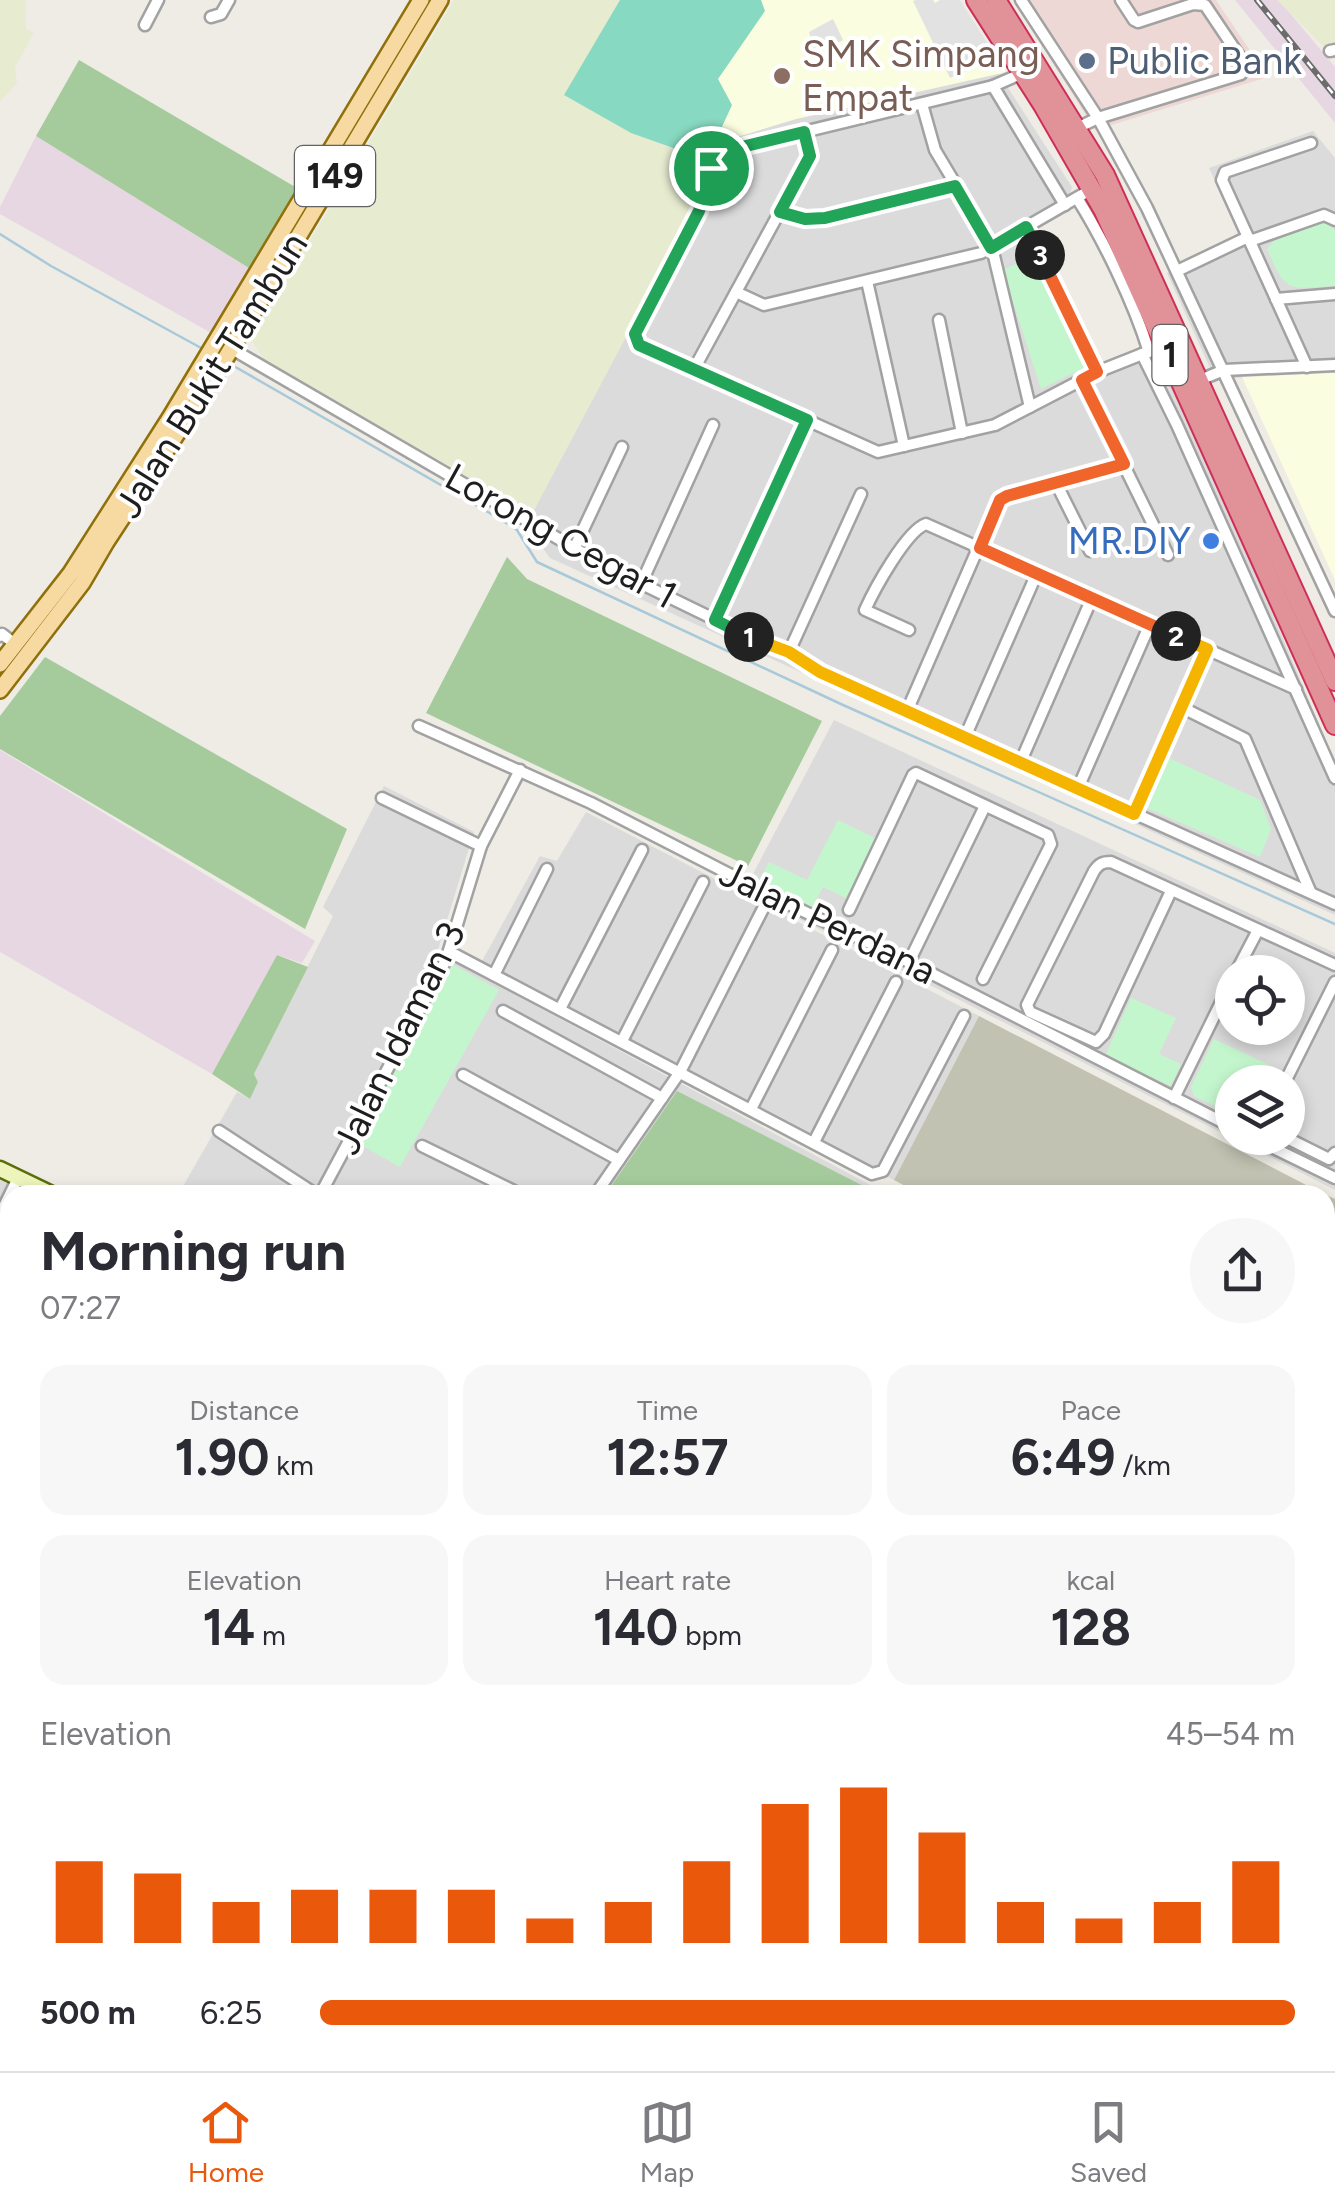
<!DOCTYPE html>
<html lang="en">
<head>
<meta charset="utf-8">
<style>
  body { margin:0; font-family:Figtree,sans-serif; background:#f7f7f7; color:#2b2b33; height:100vh; display:flex; flex-direction:column; font-size:38px; white-space:nowrap }
  * { box-sizing:border-box; margin:0 }
  p { font-size:32px; color:#7c7c81 }
  .icon { flex:none; width:55px; height:55px; fill:none; stroke:currentColor; stroke-width:2; stroke-linecap:round; stroke-linejoin:round }
  .map { position:relative; flex:1; overflow:hidden }
  .details { position:absolute; left:0px; top:1185px; width:1335px; height:888px; display:flex; flex-direction:column; background:#fff; border-radius:30px 30px 0 0; box-shadow:0 5px 15px #0003 }
  .details>* { flex:none }
  .tools { position:absolute; left:1215px; top:955px; display:grid; gap:20px }
  .tools a { display:grid; place-items:center; width:90px; height:90px; border-radius:50%; background:#fff; box-shadow:0 5px 15px #0003; font-size:50px }
  .pin { position:absolute; display:grid; place-items:center; width:85px; height:85px; color:#fff; margin:-42px; border:5px solid #fff; border-radius:50%; box-shadow:0 2px 10px #0007 }
  .km { position:absolute; width:50px; height:50px; margin:-25px; border-radius:50%; background:#222; color:#fff; font-size:28px; line-height:50px; text-align:center }
  .round { display:grid; place-items:center; flex:none; width:105px; height:105px; border-radius:52px; background:#f7f7f7 }
  .head { display:flex; align-items:center; justify-content:space-between; height:170px; padding:0 40px }
  h1 { font-size:55px; font-weight:700; line-height:75px }
  .stats { display:grid; grid-template-columns:repeat(3,1fr); gap:15px; height:170px; padding:10px 40px }
  .stats div { display:grid; align-content:center; border-radius:25px; background:#f7f7f7; text-align:center }
  .stats b { font-size:50px; font-weight:700 }
  .stats small { font-size:28px; font-weight:400 }
  .stats p { font-size:28px }
  .chart { height:280px; padding:20px 40px }
  .chart p { display:flex; justify-content:space-between }
  .chart svg { width:100%; height:180px; margin-top:10px; stroke:#ea580c; stroke-width:6 }
  ul { padding:0 40px; list-style:none; font-size:32px }
  li { display:grid; grid-template-columns:160px 120px 1fr; align-items:center; height:75px }
  li i { height:25px; border-radius:12px; background:#ea580c }
  .menu { display:flex; justify-content:space-around; align-items:center; height:140px; border-top:2px solid #e1e1e2; background:#fff; font-size:28px; color:#7c7c81 }
  .menu a { display:grid; justify-items:center; gap:5px }
  .menu .active { color:#ea580c }
  .map>svg:first-child { display:block }
</style>
</head>
<body>
<div class="map">
<svg width="1335" height="2071" viewBox="0 0 1335 2071">
  <rect width="100%" height="100%" fill="#eeece5"/>
  <g fill="#dcdbdb" fill-rule="evenodd">
    <path d="M 999,74 L 1072,187 L 1068,201 L 1018,227 L 1091,369 L 1152,343 L 1249,558 L 1335,762 L 1335,915 L 550,558 L 526,525 L 609,366 L 695,207 L 714,144 L 796,119 Z"/>
    <path d="M 1313,131 L 1335,158 L 1335,373 L 1215,379 L 1167,273 L 1241,237 L 1209,168 Z"/>
    <path d="M 834,720 L 1335,953 L 1335,1190 L 744,891 ZM 1232,972 L 1288,972 L 1288,1028 L 1232,1028 ZM 1232,1082 L 1288,1082 L 1288,1138 L 1232,1138 Z"/>
    <path d="M 384,786 L 474,832 L 437,953 L 889,1195 L 178,1195 L 237,1092 L 250,1099 L 258,1082 L 254,1074 L 333,916 L 323,907 Z"/>
    <path d="M 586,812 L 979,1016 L 894,1180 L 477,970 L 540,856 L 557,861 Z"/>
    <path d="M 0,1180 L 32,1195 L 10,1195 L 10,1374 L 0,1391 Z"/>
    <path d="M 1325,1414 L 1335,1419 L 1334,1946 L 1325,1939 Z"/>
    <path d="M 0,1519 L 10,1526 L 10,2062 L 423,2062 L 439,2071 L 0,2071 Z"/>
    <path d="M 796,2062 L 809,2071 L 491,2071 L 474,2063 Z"/>
  </g>
  <g fill="#eed8d5">
    <path d="M 1013,0 L 1216,0 L 1268,77 L 1095,130 Z"/>
    <path d="M 1325,1416 L 1335,1421 L 1335,1727 L 1325,1740 Z"/>
  </g>
  <g fill="#e7d7e2">
    <path d="M 1235,0 L 1279,0 L 1335,67 L 1335,123 Z"/>
    <path d="M 36,136 L 249,268 L 213,334 L 0,214 L 0,207 Z"/>
    <path d="M 0,750 L 315,941 L 302,963 L 277,955 L 212,1074 L 0,952 Z"/>
  </g>
  <g fill="#fafddf">
    <path d="M 620,0 L 960,0 L 1006,72 L 796,119 L 714,144 L 696,156 Z"/>
    <path d="M 1335,373 L 1335,580 L 1242,377 Z"/>
  </g>
  <g fill="#c1c2b1">
    <path d="M 979,1016 L 1310,1187 L 1306,1195 L 922,1195 L 894,1180 Z"/>
    <path d="M 1317,1191 L 1335,1199 L 1335,1411 L 1325,1405 L 1325,1195 L 1315,1195 Z"/>
  </g>
  <g fill="#e7ecd1">
    <path d="M 0,0 L 26,0 L 26,29 L 34,32 L 15,68 L 17,83 L 0,102 Z"/>
    <path d="M 454,0 L 620,0 L 565,95 L 631,133 L 696,156 L 714,144 L 695,207 L 532,514 L 266,363 L 251,339 Z"/>
    <path d="M 1277,0 L 1335,0 L 1335,43 L 1324,47 Z"/>
  </g>
  <g fill="#a5cb9c">
    <path d="M 79,60 L 297,188 L 249,268 L 36,136 Z"/>
    <path d="M 507,557 L 527,579 L 822,721 L 748,866 L 426,713 Z"/>
    <path d="M 45,657 L 347,829 L 305,929 L 0,749 L 0,716 Z"/>
    <path d="M 277,955 L 308,967 L 254,1074 L 258,1082 L 250,1099 L 212,1074 Z"/>
    <path d="M 677,1091 L 881,1195 L 605,1195 Z"/>
  </g>
  <g fill="#c4f6cd">
    <path d="M 1325,222 L 1335,230 L 1335,286 C 1287,288 1287,295 1267,249 L 1276,238 Z"/>
    <path d="M 1031,257 L 1085,367 L 1041,389 L 1003,270 Z"/>
    <path d="M 1169,758 L 1260,800 L 1271,829 L 1260,857 L 1147,808 Z"/>
    <path d="M 838,820 L 877,839 L 846,898 L 823,887 L 811,910 L 758,883 L 769,862 L 807,880 Z"/>
    <path d="M 452,964 L 499,990 L 400,1167 L 354,1141 Z"/>
    <path d="M 1131,998 L 1176,1018 L 1159,1054 L 1181,1064 L 1171,1086 L 1105,1056 Z"/>
    <path d="M 1214,1039 L 1284,1072 L 1279,1082 L 1232,1082 L 1232,1114 L 1194,1096 L 1191,1087 Z"/>
  </g>
  <path fill="#88d9c1" d="M 620,0 L 761,0 L 765,11 L 718,79 L 732,105 L 714,144 L 696,156 L 631,133 L 564,95 Z"/>
  <g fill="#e2e2e2">
    <path d="M 916,0 L 933,0 L 935,3 L 940,0 L 960,0 L 997,58 L 950,78 L 913,1 Z"/>
    <path d="M 833,19 L 843,40 L 815,54 L 809,32 Z"/>
  </g>
  <g fill="none" stroke-linecap="round" stroke-linejoin="round">
    <g stroke="#a8c9d9" stroke-width="2.5">
      <path d="M 0,234 L 51,266 L 203,349"/>
      <path d="M 232,365 L 500,519 L 517,530 L 537,562 L 843,705 L 1335,924"/>
    </g>
    <g stroke="#a8c9d9" stroke-width="15">
      <path d="M 0,1823 L 10,1828"/>
      <path d="M 453,2062 L 468,2071"/>
    </g>
    <defs>
      <g id="street">
        <path d="M 1021,0 L 1098,118 L 1147,208 L 1335,611"/>
        <path d="M 211,17 L 221,14 L 229,0"/>
        <path d="M 145,25 L 158,0"/>
        <path d="M 1330,51 L 1335,50"/>
        <path d="M 1023,73 L 993,86 L 725,151 C 710,162 711,176 705,193 C 688,242 659,288 635,334 L 639,345 L 878,452 L 995,425 L 1097,372 L 1165,345"/>
        <path d="M 993,86 L 1065,205"/>
        <path d="M 922,104 L 935,150 L 975,217 L 994,256 L 1030,407"/>
        <path d="M 1077,128 L 1098,118 L 1241,74 L 1245,69 L 1244,63 L 1205,5 L 1193,4 L 1138,22 L 1134,20 L 1121,0"/>
        <path d="M 1077,198 C 1104,241 1134,303 1149,352"/>
        <path d="M 780,212 L 805,219 L 825,218 L 955,186"/>
        <path d="M 1026,227 L 1097,372"/>
        <path d="M 1250,241 L 1324,215 L 1335,220"/>
        <path d="M 1177,271 L 1248,237"/>
        <path d="M 867,281 L 904,446"/>
        <path d="M 736,292 L 764,305 L 981,253 L 1092,189"/>
        <path d="M 1276,299 L 1335,294"/>
        <path d="M 939,320 L 962,433"/>
        <path d="M 232,349 L 607,567 L 755,639 L 789,652 L 821,672 L 1335,904"/>
        <path d="M 1142,354 L 1177,425 L 1335,778"/>
        <path d="M 1307,367 L 1222,180 L 1225,172 L 1311,143"/>
        <path d="M 694,369 L 810,156 L 804,132"/>
        <path d="M 1082,380 L 1168,555"/>
        <path d="M 1200,380 L 1224,370 L 1335,365"/>
        <path d="M 1056,483 L 1090,551"/>
        <path d="M 574,549 L 622,447"/>
        <path d="M 641,584 L 713,425"/>
        <path d="M 715,620 L 807,420"/>
        <path d="M 909,630 L 865,610 C 874,590 906,531 926,524 L 1296,689"/>
        <path d="M 0,636 L 2,634 L 16,645"/>
        <path d="M 789,652 L 861,494"/>
        <path d="M 1181,707 L 1245,739 L 1310,891"/>
        <path d="M 907,711 L 999,500 L 1007,496 L 1124,464"/>
        <path d="M 419,726 L 591,803 L 770,895 L 909,962 L 1232,1127"/>
        <path d="M 965,737 L 1037,573"/>
        <path d="M 1021,761 L 1092,598"/>
        <path d="M 1078,788 L 1150,624"/>
        <path d="M 382,798 L 481,846"/>
        <path d="M 1134,814 L 1207,649"/>
        <path d="M 1171,891 L 1104,1034 L 1096,1042 L 1030,1012 L 1027,1005 L 1094,871 C 1099,864 1102,862 1111,862 L 1335,965"/>
        <path d="M 849,910 L 913,775 L 916,773 L 1048,835 L 1051,844 L 983,979"/>
        <path d="M 450,952 L 872,1174 L 883,1171 L 964,1016"/>
        <path d="M 909,962 L 985,806"/>
        <path d="M 1236,972 L 1258,930"/>
        <path d="M 494,975 L 547,869"/>
        <path d="M 560,1009 L 642,850"/>
        <path d="M 503,1011 L 662,1098"/>
        <path d="M 622,1041 L 703,882"/>
        <path d="M 463,1075 L 619,1160"/>
        <path d="M 1285,1082 L 1335,982"/>
        <path d="M 1174,1098 L 1232,980"/>
        <path d="M 751,1109 L 832,950"/>
        <path d="M 219,1131 L 317,1195"/>
        <path d="M 1253,1138 L 1335,1178"/>
        <path d="M 1287,1138 L 1329,1159 L 1335,1153"/>
        <path d="M 814,1142 L 896,982"/>
        <path d="M 422,1146 L 522,1195"/>
        <path d="M 320,1195 L 446,960 L 481,846 L 520,770"/>
        <path d="M 595,1195 L 680,1072 L 770,895"/>
        <path d="M 0,1215 L 18,1178"/>
        <path d="M 1325,1253 L 1335,1259"/>
        <path d="M 1325,1351 L 1335,1356"/>
        <path d="M 0,1378 L 10,1360"/>
        <path d="M 0,1445 L 10,1452"/>
        <path d="M 1325,1479 L 1333,1425 L 1335,1427"/>
        <path d="M 0,1619 L 10,1606"/>
        <path d="M 0,1711 L 10,1719"/>
        <path d="M 1325,1790 L 1335,1777"/>
        <path d="M 10,1793 L 10,1799"/>
        <path d="M 0,1885 L 10,1890"/>
        <path d="M 1325,1896 L 1335,1883"/>
        <path d="M 0,1959 L 10,1964"/>
        <path d="M 0,2000 L 10,2005"/>
        <path d="M 0,2028 L 10,2034"/>
        <path d="M 46,2062 L 56,2071"/>
        <path d="M 286,2062 L 301,2071"/>
        <path d="M 410,2062 L 427,2071"/>
        <path d="M 510,2062 L 528,2071"/>
        <path d="M 788,2062 L 801,2071"/>
        <path d="M 0,2063 L 10,2058"/>
        <path d="M 151,2071 L 161,2062"/>
        <path d="M 244,2071 L 255,2062"/>
        <path d="M 367,2071 L 372,2062"/>
        <path d="M 599,2071 L 609,2062"/>
        <path d="M 701,2071 L 711,2062"/>
        <path d="M 1009,2071 L 1017,2062"/>
      </g>
      <g id="secondary">
        <path d="M 0,1169 L 54,1195"/>
        <path d="M 1325,1959 L 1335,1967"/>
      </g>
      <g id="primary">
        <path d="M 0,664 L 71,573 L 170,418 L 421,0"/>
        <path d="M 0,690 L 82,583 L 106,542 L 219,369 L 440,0"/>
      </g>
      <g id="highway">
        <path d="M 976,0 L 1043,105 L 1104,211 L 1335,725"/>
        <path d="M 996,0 L 1105,175 L 1335,681"/>
      </g>
    </defs>
    <use href="#street" stroke="#a2a2a2" stroke-width="15"/>
    <use href="#secondary" stroke="#5a6e0c" stroke-width="19"/>
    <use href="#primary" stroke="#8f700a" stroke-width="20"/>
    <use href="#highway" stroke="#cf2f56" stroke-width="22"/>
    <use href="#street" stroke="#fff" stroke-width="10"/>
    <use href="#secondary" stroke="#edf5bc" stroke-width="14"/>
    <use href="#primary" stroke="#f6daa2" stroke-width="15"/>
    <use href="#highway" stroke="#e19198" stroke-width="18"/>
    <defs>
      <path id="rail" d="M 1257,0 L 1335,96"/>
    </defs>
    <use href="#rail" stroke="#6c6c6c" stroke-width="6"/>
    <use href="#rail" stroke="#fff" stroke-width="2.5" stroke-dasharray="8" stroke-linecap="butt"/>
  </g>
  <g fill="none" stroke-linecap="round" stroke-linejoin="round">
    <defs>
      <path id="split-1" d="M 711,168 L 699,211 L 635,334 L 639,345 L 807,420 L 715,620 L 749,637"/>
      <path id="split-2" d="M 749,637 L 789,652 L 820,672 L 1134,814 L 1207,649 L 1176,636"/>
      <path id="split-3" d="M 1040,255 L 1097,372 L 1082,380 L 1124,464 L 1007,496 L 1000,500 L 980,548 L 1176,636"/>
      <path id="split-4" d="M 711,168 L 718,156 L 725,151 L 804,132 L 810,156 L 780,212 L 805,219 L 825,218 L 955,186 L 991,248 L 1026,227 L 1040,255"/>
    </defs>
    <use href="#split-1" stroke="#fff" stroke-width="20"/>
    <use href="#split-2" stroke="#fff" stroke-width="20"/>
    <use href="#split-3" stroke="#fff" stroke-width="20"/>
    <use href="#split-4" stroke="#fff" stroke-width="20"/>
    <use href="#split-1" stroke="#22a559" stroke-width="12"/>
    <use href="#split-2" stroke="#f5b400" stroke-width="12"/>
    <use href="#split-3" stroke="#f0652b" stroke-width="12"/>
    <use href="#split-4" stroke="#22a559" stroke-width="12"/>
  </g>
  <circle fill="#5c6f8a" stroke="#fff" stroke-width="4" cx="1087" cy="61" r="10"/>
  <circle fill="#8d6e63" stroke="#fff" stroke-width="4" cx="782" cy="76" r="10"/>
  <circle fill="#3f7fe0" stroke="#fff" stroke-width="4" cx="1211" cy="541" r="10"/>
  <g text-anchor="middle" stroke-width="8" stroke-linejoin="round" paint-order="stroke">
    <g fill="#fff" stroke="#626262" stroke-width="2.5">
      <rect x="295" y="146" width="80" height="60" rx="8"/>
      <rect x="1152.5" y="325" width="35" height="60" rx="8"/>
    </g>
    <g font-size="35" font-weight="bold" fill="#1e1e1e">
      <text x="335" y="188">149</text>
      <text x="1170" y="367">1</text>
    </g>
    <g font-size="38" fill="#785e54" stroke="#fff" text-anchor="start">
      <text x="802" y="67">SMK Simpang<tspan x="802" dy="44">Empat</tspan></text>
    </g>
    <g font-size="38" fill="#4e5e75" stroke="#fff" text-anchor="start">
      <text x="1107" y="74">Public Bank</text>
    </g>
    <g font-size="38" fill="#1e1e1e" stroke="#fff">
      <text transform="translate(211 375) rotate(-58)" y="13">Jalan Bukit Tambun</text>
      <text transform="translate(561 536) rotate(29)" y="13">Lorong Cegar 1</text>
      <text transform="translate(828 922) rotate(26)" y="13">Jalan Perdana</text>
      <text transform="translate(399 1038) rotate(-64)" y="13">Jalan Idaman 3</text>
    </g>
    <g font-size="38" fill="#366cbe" stroke="#fff" text-anchor="end">
      <text x="1191" y="554">MR.DIY</text>
    </g>
  </g>
</svg>
<div class="tools">
<a><svg class="icon" aria-label="locate" viewBox="0 0 24 24"><circle cx="12" cy="12" r="6"/><path d="M12 2v4M12 18v4M2 12h4M18 12h4"/></svg></a>
<a><svg class="icon" aria-label="layers" viewBox="0 0 24 24"><path d="M12 4l9 5-9 5-9-5zM3 14l9 5 9-5"/></svg></a>
</div>
<div class="pin" style="left:711px;top:168px;background:#1e9e55"><svg class="icon" aria-label="arrive" viewBox="0 0 24 24"><path d="M6 21V4h12l-3 4 3 4H6"/></svg></div>
<b class="km" style="left:749px;top:637px">1</b>
<b class="km" style="left:1176px;top:636px">2</b>
<b class="km" style="left:1040px;top:255px">3</b>
<section class="details">
<div class="head"><div><h1>Morning run</h1><p>07:27</p></div><a class="round"><svg class="icon" aria-label="share" viewBox="0 0 24 24"><path d="M12 15V3M7 8l5-5 5 5M5 13v7h14v-7"/></svg></a></div>
<div class="stats">
<div><p>Distance</p><b>1.90<small> km</small></b></div>
<div><p>Time</p><b>12:57</b></div>
<div><p>Pace</p><b>6:49<small> /km</small></b></div>
</div>
<div class="stats">
<div><p>Elevation</p><b>14<small> m</small></b></div>
<div><p>Heart rate</p><b>140<small> bpm</small></b></div>
<div><p>kcal</p><b>128</b></div>
</div>
<div class="chart"><p><span>Elevation</span>45–54 m</p>
<svg viewBox="0 0 160 44" preserveAspectRatio="none"><path d="M5 44V24M15 44V27M25 44V34M35 44V31M45 44V31M55 44V31M65 44V38M75 44V34M85 44V24M95 44V10M105 44V6M115 44V17M125 44V34M135 44V38M145 44V34M155 44V24"/></svg>
</div>
<ul>
<li><b>500 m</b>6:25<i style="width:100%"></i></li>
</ul>
</section>
</div>
<nav class="menu">
<a class="active"><svg class="icon" aria-label="home" viewBox="0 0 24 24"><path d="M3 11l9-7 9 7M6 9v11h12V9"/></svg>Home</a>
<a><svg class="icon" aria-label="map" viewBox="0 0 24 24"><path d="M3 6l6-2 6 2 6-2v14l-6 2-6-2-6 2zM9 4v14M15 6v14"/></svg>Map</a>
<a><svg class="icon" aria-label="saved" viewBox="0 0 24 24"><path d="M7 4h10v16l-5-4-5 4z"/></svg>Saved</a>
</nav>
</body>
</html>
